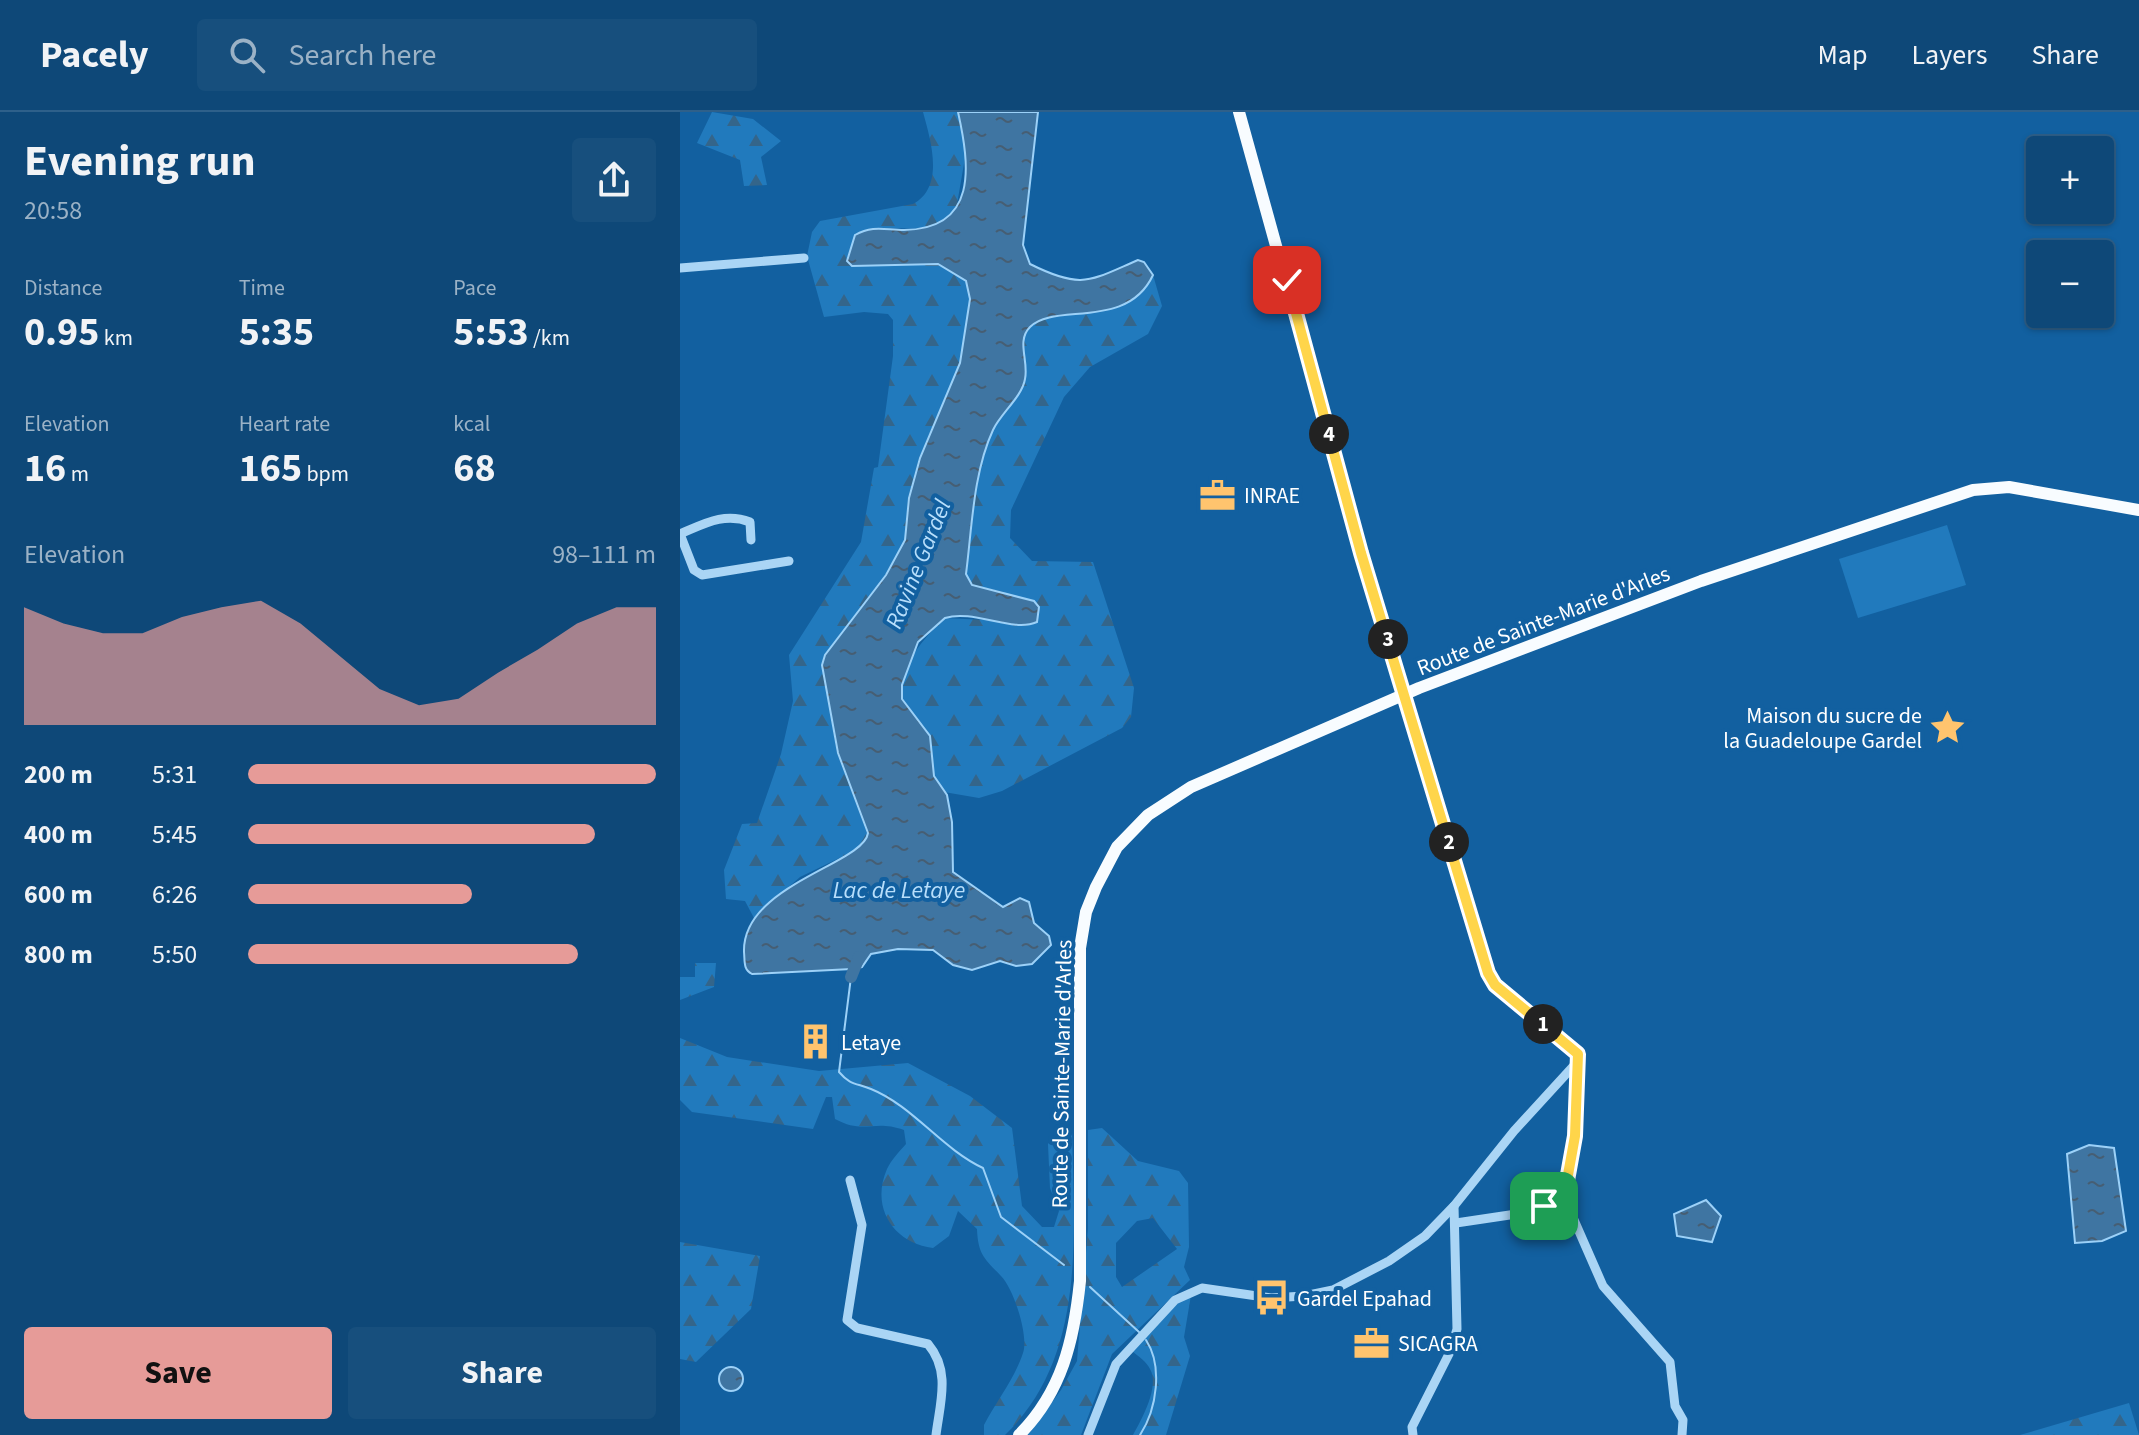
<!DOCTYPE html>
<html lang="en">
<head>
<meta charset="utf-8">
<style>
  body { margin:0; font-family:"Source Sans 3",sans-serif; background:#174f7d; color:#f1f3f6; height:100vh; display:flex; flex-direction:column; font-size:30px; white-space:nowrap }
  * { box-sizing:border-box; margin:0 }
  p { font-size:26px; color:#9bb2c6 }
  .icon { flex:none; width:44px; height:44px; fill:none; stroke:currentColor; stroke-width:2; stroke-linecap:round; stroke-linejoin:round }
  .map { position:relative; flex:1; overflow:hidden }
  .sheet { display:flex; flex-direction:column; background:#0e4878; width:680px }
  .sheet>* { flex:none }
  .tools { position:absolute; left:1346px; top:24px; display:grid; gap:16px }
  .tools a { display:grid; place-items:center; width:88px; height:88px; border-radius:8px; background:#0e4878; box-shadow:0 2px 6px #0004,0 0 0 2px #2e608a; font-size:40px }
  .pin { position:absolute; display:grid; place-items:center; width:68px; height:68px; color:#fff; margin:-34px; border-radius:16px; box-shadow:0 4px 12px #0006 }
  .km { position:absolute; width:40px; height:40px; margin:-20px; border-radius:50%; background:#222; color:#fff; font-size:22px; line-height:40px; text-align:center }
  .round { display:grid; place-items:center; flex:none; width:84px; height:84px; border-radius:8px; background:#174f7d }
  .head { display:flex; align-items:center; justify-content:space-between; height:136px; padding:0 24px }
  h1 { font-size:44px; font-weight:700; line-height:60px }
  .figures { display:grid; grid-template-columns:repeat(3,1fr); gap:12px; height:136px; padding:8px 24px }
  .figures div { display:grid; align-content:center }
  .figures b { font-size:40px; font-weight:700 }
  .figures small { font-size:22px; font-weight:400 }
  .figures p { font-size:22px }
  .chart { height:224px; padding:16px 24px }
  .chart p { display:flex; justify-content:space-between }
  .chart svg { width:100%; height:144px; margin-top:8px; fill:#e69b98; opacity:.7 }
  .primary-button { display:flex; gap:16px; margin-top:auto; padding:16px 24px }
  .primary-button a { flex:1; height:92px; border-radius:8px; background:#e69b98; color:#111; font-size:32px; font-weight:700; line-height:92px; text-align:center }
  .primary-button a+a { background:#174f7d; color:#f1f3f6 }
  ul { padding:0 24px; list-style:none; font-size:26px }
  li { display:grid; grid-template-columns:128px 96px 1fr; align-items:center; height:60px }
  li i { height:20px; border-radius:10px; background:#e69b98 }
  header { display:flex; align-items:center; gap:48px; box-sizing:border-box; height:112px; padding:0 40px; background:#0e4878; border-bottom:2px solid #2e608a }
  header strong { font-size:38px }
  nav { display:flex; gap:44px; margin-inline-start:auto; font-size:28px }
  .search { width:560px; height:72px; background:#174f7d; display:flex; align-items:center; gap:20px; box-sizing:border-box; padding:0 28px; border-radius:8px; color:#9bb2c6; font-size:30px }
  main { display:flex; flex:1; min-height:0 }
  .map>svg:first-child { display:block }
</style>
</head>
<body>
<header>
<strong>Pacely</strong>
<div class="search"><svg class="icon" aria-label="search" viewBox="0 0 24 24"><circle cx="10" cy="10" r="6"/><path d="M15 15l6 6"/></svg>Search here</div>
<nav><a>Map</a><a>Layers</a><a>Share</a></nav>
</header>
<main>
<section class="sheet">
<div class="head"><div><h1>Evening run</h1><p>20:58</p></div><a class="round"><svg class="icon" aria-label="share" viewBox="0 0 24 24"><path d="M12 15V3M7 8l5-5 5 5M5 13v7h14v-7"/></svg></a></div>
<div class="figures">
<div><p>Distance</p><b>0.95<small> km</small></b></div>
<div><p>Time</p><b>5:35</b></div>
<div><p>Pace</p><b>5:53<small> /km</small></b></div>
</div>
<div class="figures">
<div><p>Elevation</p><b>16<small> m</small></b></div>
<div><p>Heart rate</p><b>165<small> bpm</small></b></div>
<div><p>kcal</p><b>68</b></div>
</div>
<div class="chart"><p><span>Elevation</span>98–111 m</p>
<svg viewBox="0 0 160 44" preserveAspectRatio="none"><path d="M0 44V8L10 13L20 16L30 16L40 11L50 8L60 6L70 13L80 23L90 33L100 38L110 36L120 28L130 21L140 13L150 8L160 8V44z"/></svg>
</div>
<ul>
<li><b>200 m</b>5:31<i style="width:100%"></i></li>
<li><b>400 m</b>5:45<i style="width:85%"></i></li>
<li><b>600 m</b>6:26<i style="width:55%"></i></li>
<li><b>800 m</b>5:50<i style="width:81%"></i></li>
</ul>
<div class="primary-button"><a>Save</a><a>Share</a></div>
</section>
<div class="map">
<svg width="1459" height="1323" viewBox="0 0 1459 1323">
  <defs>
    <pattern id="forest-firs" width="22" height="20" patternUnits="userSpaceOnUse" patternTransform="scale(2)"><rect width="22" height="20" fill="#217abd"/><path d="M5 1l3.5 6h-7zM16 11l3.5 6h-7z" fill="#34658a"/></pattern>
    <pattern id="water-ripples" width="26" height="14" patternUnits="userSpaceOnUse" patternTransform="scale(2)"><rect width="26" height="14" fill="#3f75a2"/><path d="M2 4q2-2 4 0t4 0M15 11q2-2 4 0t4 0" fill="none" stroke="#465e73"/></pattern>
  </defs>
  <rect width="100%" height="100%" fill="#1260a0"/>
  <path fill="#217abd" d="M 1267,413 L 1286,473 L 1178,506 L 1159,447 Z"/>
  <g fill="url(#forest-firs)" fill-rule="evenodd">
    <path d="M 32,0 L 73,7 L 101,29 L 81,45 L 87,73 L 64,74 L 60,48 L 17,31 Z"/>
    <path d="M 243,0 L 278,0 L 286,40 L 276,98 C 252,132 204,105 175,123 L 166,149 L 172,154 L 258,152 L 286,169 L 290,187 L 280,251 L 239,346 L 228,386 L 225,428 L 205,463 L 144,543 L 142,553 L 157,641 L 187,721 L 186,729 L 178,737 L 120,765 L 74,806 L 65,789 L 46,787 L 44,758 L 62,712 L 77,711 L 101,642 L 113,589 L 109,543 L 181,430 L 194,356 L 198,355 L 213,244 L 213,208 L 208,202 L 184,200 L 144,205 L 127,144 L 132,120 L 140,109 L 233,92 C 265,75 251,29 243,0 Z"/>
    <path d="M 473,163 L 482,194 L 468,222 L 410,255 L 384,285 L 331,398 L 330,426 L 352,449 L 413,450 L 454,576 L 451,605 L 442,616 L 322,679 L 299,686 L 264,680 C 248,667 255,645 251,627 C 247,611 227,601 222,586 C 214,559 248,521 265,506 L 324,509 L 338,513 L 324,480 L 292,473 L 286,462 C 293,416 293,361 313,319 C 321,302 342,286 345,267 C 349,249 336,229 350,215 C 374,190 447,219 473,163 Z"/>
    <path d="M 15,851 L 36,851 L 34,875 L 0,888 L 0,865 L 15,865 Z"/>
    <path d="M 0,926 L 47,945 L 139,959 L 228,951 L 290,984 L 332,1016 L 342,1094 L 362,1115 L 374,1115 L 379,1099 L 370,1076 L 368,1032 L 384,1013 L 392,1017 C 394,1122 407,1244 325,1323 L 304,1323 L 304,1313 C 316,1290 335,1266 343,1241 C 349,1225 334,1177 321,1164 C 305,1147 298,1143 297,1117 L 278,1099 L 269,1124 L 253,1136 C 214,1131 190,1096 207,1057 C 211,1048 220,1039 226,1032 L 224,1018 C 193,1007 185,1023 155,1007 L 152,985 L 146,985 L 133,1017 L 12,1000 L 0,988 Z"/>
    <path d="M 422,1016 L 458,1049 L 499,1059 L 508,1071 L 509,1135 L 504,1155 L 510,1168 L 432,1242 L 401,1323 L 348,1323 L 381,1278 L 397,1249 L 408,1117 L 408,1018 ZM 473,1106 L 497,1137 L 442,1175 L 436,1165 L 436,1131 L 457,1109 Z"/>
    <path d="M 0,1130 L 80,1144 L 71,1197 L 16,1250 L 0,1247 Z"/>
    <path d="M 511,1183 L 504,1225 L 510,1244 L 486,1323 L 453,1323 C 462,1307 480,1274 470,1257 C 467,1250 458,1244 452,1239 L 497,1190 Z"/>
    <path d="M 1449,1291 L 1459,1323 L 1340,1323 Z"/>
  </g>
  <g fill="url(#water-ripples)" stroke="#9cd1f8" stroke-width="2">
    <path d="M 278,0 L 358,0 L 343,133 L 350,152 C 402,178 409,169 458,148 L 464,150 L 473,163 C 447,219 374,190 350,215 C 336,229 349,249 345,267 C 342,285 321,301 313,318 C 293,361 292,416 286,462 L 292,473 L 354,489 L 359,495 L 357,510 C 332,521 294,497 265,506 L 238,530 L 222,573 L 222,587 L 250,624 L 254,664 L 267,683 L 272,710 L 273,760 L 323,795 L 340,786 L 349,790 L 354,811 L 369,824 L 371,833 L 352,852 L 336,854 L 320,849 L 292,858 L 273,853 L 253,838 L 218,837 L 191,842 L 182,855 L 172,857 L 72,862 C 63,857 65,850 64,840 C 62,773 184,752 188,721 L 158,641 L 142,553 L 145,543 L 206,463 L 225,428 L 229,386 L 240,346 L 280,251 L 290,187 L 286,169 L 258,152 L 172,154 L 167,149 L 175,123 C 193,113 205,118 224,118 C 298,117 290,54 278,0 Z"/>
    <path d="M 1409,1033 L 1434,1036 L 1446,1119 L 1422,1129 L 1395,1131 L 1387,1042 Z"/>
    <path d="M 1026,1088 L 1041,1104 L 1032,1130 L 997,1124 L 994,1102 Z"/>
    <circle cx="51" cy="1267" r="12"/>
  </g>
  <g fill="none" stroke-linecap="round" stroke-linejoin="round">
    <g stroke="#9cd1f8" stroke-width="2">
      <path d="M 171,865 L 159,960 C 170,973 176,971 191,977 C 233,994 262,1037 303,1056 L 321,1105 L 384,1153"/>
      <path d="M 410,1175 L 459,1220"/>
      <path d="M 460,1323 C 477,1297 483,1254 466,1228"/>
    </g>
    <path stroke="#3f75a2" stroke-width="12" d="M 171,865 L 179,845"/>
    <g stroke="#aad5f5" stroke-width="9">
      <path d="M 0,156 L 124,146"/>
      <path d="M 0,422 L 14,458 L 22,463 L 109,449"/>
      <path d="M 0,422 C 24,412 44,400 70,410 L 71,428"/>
      <path d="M 725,583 L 811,867 L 898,942 L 897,1002 L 884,1085 L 923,1174 L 990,1250 L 995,1294 L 1003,1308 L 1002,1323"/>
      <path d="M 170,1068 L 182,1113 L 167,1208 L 177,1216 L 248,1232 C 271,1259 260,1291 256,1323"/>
      <path d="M 776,1111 L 843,1101 L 884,1085"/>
      <path d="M 408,1323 L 436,1252 L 495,1188 L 522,1176 L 591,1186 L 624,1184 L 653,1178 L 709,1149 L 745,1124 L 774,1094 L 834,1019 L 899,948"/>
      <path d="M 733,1323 L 732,1315 L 770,1240 L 777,1217 L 774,1094"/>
    </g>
    <g stroke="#f8fcff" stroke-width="12">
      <path d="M 559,0 L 681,441 L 725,583"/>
      <path d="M 339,1323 C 382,1280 394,1228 400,1169 L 400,836 L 406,800 L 416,775 L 437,735 L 468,703 L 511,675 L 739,576 L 1021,469 L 1293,378 L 1329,375 L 1459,398"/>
    </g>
  </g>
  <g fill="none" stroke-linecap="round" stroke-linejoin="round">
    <defs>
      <path id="route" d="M 607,168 L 681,441 L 808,861 L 815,873 L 898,942 L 895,1024 L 884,1085 L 864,1094"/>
    </defs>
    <use href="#route" stroke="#fff" stroke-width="16"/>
    <use href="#route" stroke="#ffd54a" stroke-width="10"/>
  </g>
  <defs>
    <symbol id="office-bare" viewBox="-9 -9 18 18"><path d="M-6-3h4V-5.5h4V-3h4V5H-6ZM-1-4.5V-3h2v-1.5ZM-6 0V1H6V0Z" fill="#ffc46e" stroke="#1260a0" stroke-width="2.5" paint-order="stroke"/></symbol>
    <symbol id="sight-bare" viewBox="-9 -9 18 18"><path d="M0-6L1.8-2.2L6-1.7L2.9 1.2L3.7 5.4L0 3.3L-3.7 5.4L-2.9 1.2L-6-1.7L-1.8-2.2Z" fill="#ffc46e" stroke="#1260a0" stroke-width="2.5" paint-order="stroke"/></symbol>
    <symbol id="building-bare" viewBox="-9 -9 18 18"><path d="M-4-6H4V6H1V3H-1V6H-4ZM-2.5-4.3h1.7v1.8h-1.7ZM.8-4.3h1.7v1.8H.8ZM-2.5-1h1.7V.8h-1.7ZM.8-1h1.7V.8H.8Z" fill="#ffc46e" stroke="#1260a0" stroke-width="2.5" paint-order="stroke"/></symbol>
    <symbol id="bus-bare" viewBox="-9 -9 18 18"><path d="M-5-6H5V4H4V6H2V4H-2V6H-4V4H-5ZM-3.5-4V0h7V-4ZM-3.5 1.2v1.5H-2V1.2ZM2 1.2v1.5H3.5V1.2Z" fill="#ffc46e" stroke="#1260a0" stroke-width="2.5" paint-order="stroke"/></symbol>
  </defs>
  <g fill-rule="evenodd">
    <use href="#office-bare" x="512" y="358" width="51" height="51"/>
    <use href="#sight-bare" x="1242" y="590" width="51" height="51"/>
    <use href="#building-bare" x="110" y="904" width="51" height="51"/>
    <use href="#bus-bare" x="566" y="1160" width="51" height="51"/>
    <use href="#office-bare" x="666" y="1206" width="51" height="51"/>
  </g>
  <g text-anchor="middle" stroke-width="8" stroke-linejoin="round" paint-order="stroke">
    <g font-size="22" fill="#fff" stroke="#1260a0" text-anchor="start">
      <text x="564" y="391">INRAE</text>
      <text x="1242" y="611" text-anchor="end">Maison du sucre de<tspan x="1242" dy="25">la Guadeloupe Gardel</tspan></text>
      <text x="161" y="938">Letaye</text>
      <text x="617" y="1194">Gardel Epahad</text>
      <text x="718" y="1239">SICAGRA</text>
    </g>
    <g font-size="22" fill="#fff" stroke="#1260a0">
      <text transform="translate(863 508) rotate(-21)" y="8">Route de Sainte-Marie d'Arles</text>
      <text transform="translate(381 962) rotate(-89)" y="8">Route de Sainte-Marie d'Arles</text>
    </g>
    <g font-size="24" font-style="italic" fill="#b7defb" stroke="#1260a0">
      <text transform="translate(238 452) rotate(-68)" y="8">Ravine Gardel</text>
      <text x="219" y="786">Lac de Letaye</text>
    </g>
  </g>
</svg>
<div class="tools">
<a>+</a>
<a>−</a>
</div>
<div class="pin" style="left:864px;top:1094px;background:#1e9e55"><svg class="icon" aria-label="arrive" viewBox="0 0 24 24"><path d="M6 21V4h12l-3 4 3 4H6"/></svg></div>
<div class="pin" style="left:607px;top:168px;background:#d93025"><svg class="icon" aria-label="check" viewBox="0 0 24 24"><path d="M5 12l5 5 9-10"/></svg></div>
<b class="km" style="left:863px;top:912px">1</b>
<b class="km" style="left:769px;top:730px">2</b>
<b class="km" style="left:708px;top:527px">3</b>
<b class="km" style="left:649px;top:322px">4</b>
</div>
</main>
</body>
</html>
